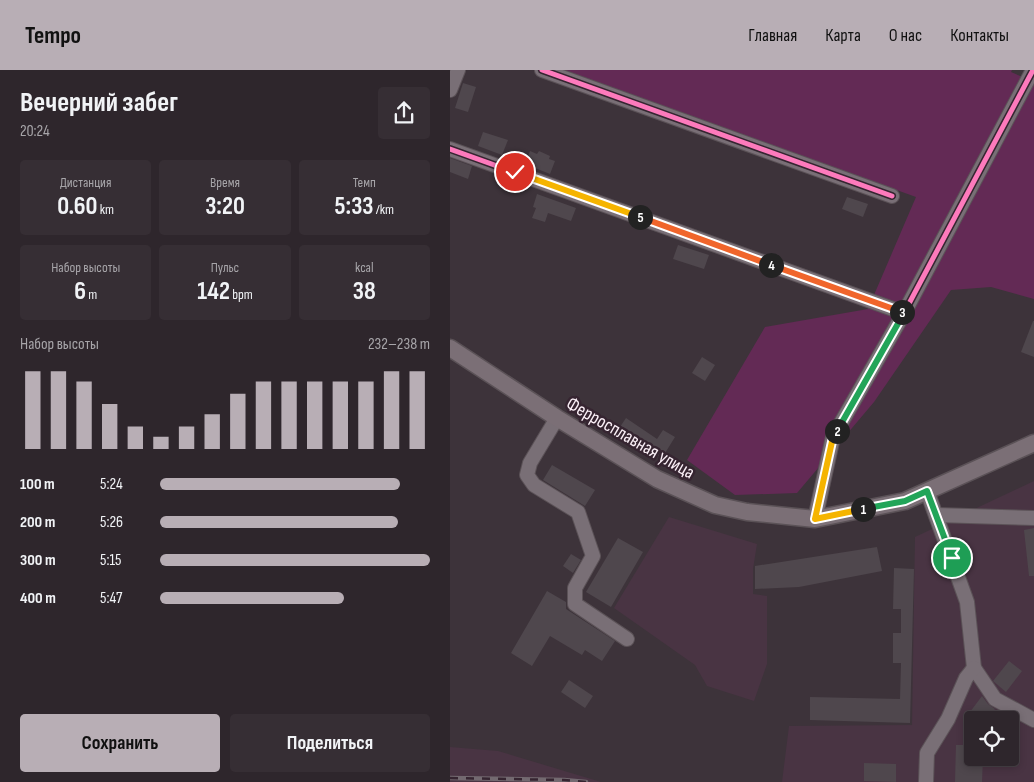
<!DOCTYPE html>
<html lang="ru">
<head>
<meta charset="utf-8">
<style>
  body { margin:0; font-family:"Sofia Sans Condensed",sans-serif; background:#362e34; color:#f1f3f6; height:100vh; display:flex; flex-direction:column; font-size:19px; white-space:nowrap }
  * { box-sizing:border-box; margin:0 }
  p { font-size:16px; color:#a7a5a9 }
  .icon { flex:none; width:28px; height:28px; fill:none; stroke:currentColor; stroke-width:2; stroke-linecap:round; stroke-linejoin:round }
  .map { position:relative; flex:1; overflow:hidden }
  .details { display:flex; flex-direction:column; background:#2e262c; width:450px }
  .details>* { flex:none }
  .controls { position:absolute; left:514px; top:641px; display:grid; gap:10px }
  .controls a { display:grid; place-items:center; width:55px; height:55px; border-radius:5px; background:#2e262c; box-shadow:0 2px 8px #0003,0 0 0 1px #494348; font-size:25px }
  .pin { position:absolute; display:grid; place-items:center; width:42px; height:42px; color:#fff; margin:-21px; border:2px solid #fff; border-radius:50%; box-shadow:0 1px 5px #0007 }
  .km { position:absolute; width:25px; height:25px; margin:-12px; border-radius:50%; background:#222; color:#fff; font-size:14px; line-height:25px; text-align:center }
  .round { display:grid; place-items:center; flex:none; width:52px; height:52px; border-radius:5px; background:#362e34 }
  .headline { display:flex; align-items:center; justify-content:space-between; height:85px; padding:0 20px }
  h1 { font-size:28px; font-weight:700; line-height:38px }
  .metrics { display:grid; grid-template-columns:repeat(3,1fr); gap:8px; height:85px; padding:5px 20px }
  .metrics div { display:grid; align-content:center; border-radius:5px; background:#362e34; text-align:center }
  .metrics b { font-size:25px; font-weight:700 }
  .metrics small { font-size:14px; font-weight:400 }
  .metrics p { font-size:14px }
  .chart { height:140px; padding:10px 20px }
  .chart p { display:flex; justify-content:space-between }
  .chart svg { width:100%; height:90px; margin-top:5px; stroke:#b8aeb5; stroke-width:6 }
  .primary-button { display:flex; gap:10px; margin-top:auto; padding:10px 20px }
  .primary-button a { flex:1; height:58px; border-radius:5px; background:#b8aeb5; color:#111; font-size:20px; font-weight:700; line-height:58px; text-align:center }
  .primary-button a+a { background:#362e34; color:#f1f3f6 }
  ul { padding:0 20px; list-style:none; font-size:16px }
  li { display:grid; grid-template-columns:80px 60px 1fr; align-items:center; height:38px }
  li i { height:12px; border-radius:6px; background:#b8aeb5 }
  header { display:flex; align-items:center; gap:30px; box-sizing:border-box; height:70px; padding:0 25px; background:#b8aeb5; color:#111 }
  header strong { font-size:24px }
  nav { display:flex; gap:28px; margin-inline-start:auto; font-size:18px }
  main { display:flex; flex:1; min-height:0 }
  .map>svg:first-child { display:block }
</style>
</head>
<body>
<header>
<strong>Tempo</strong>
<nav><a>Главная</a><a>Карта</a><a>О нас</a><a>Контакты</a></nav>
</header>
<main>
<section class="details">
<div class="headline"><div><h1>Вечерний забег</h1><p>20:24</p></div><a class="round"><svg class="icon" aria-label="share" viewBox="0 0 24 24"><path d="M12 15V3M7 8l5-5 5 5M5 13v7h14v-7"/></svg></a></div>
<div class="metrics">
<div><p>Дистанция</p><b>0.60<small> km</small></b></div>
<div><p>Время</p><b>3:20</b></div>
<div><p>Темп</p><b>5:33<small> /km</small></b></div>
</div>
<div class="metrics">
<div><p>Набор высоты</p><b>6<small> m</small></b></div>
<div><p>Пульс</p><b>142<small> bpm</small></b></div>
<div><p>kcal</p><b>38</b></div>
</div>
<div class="chart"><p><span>Набор высоты</span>232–238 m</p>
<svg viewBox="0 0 160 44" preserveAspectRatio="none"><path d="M5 44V6M15 44V6M25 44V11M35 44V22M45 44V33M55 44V38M65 44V33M75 44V27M85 44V17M95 44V11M105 44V11M115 44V11M125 44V11M135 44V11M145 44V6M155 44V6"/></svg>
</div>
<ul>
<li><b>100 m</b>5:24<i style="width:89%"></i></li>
<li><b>200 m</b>5:26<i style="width:88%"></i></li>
<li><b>300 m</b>5:15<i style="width:100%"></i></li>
<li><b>400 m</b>5:47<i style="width:68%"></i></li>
</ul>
<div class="primary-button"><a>Сохранить</a><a>Поделиться</a></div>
</section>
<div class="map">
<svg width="584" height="712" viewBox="0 0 584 712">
  <rect width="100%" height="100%" fill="#3d333a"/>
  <g fill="#493443" fill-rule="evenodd">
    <path d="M 584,411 L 584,712 L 332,712 L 339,656 L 462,655 L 465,467 ZM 522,650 L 560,650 L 560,688 L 522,688 Z"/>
    <path d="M 219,447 L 307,474 L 303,499 L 303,524 L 317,526 L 317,594 L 304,631 L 257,616 L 245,595 L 164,538 Z"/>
    <path d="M 0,677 L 48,681 L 151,712 L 0,712 Z"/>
  </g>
  <path fill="#632a55" d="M 114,0 L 562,0 L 561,2 L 584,12 L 584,229 L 541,217 L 501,220 L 424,332 L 347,423 L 285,425 L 237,390 L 315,257 L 418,239 L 466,127 Z"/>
  <g fill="#4f474d">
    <path d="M 13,13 L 26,17 L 18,42 L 5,38 Z"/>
    <path d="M 33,62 L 58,70 L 52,85 L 28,76 Z"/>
    <path d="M 80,81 L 87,84 L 89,81 L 100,86 L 99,89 L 105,91 L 100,104 L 75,94 Z"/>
    <path d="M 0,88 L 22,96 L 18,109 L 0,102 Z"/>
    <path d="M 87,124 L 126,138 L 121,151 L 98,143 L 95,152 L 82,148 L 86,138 L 83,137 Z"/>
    <path d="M 397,127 L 418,134 L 413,147 L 392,139 Z"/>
    <path d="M 228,175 L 259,185 L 254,199 L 223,189 Z"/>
    <path d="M 583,251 L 584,251 L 584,287 L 571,282 Z"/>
    <path d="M 252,287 L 265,295 L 255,311 L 242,303 Z"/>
    <path d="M 176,348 L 207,369 L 213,360 L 225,367 L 212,388 L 168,360 Z"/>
    <path d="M 102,395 L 145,420 L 135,436 L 93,410 Z"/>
    <path d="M 584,458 L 584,506 L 579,506 L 574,460 Z"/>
    <path d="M 168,468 L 193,482 L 161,537 L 136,522 Z"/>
    <path d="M 427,477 L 432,501 L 349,517 L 305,519 L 305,496 Z"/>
    <path d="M 121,484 L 131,490 L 123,503 L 113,496 Z"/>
    <path d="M 444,498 L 464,499 L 460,653 L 360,650 L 360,627 L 450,629 L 451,593 L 443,593 L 443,563 L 451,563 L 451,539 L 443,539 Z"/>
    <path d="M 97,521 L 116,532 L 116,539 L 165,571 L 152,591 L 135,580 L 132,585 L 100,566 L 82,596 L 61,583 Z"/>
    <path d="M 559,591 L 572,601 L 556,622 L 543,611 Z"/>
    <path d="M 119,610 L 143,626 L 135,638 L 111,622 Z"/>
    <path d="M 532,626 L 538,634 L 545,639 L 536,650 L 514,650 Z"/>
    <path d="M 506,675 L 522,675 L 522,688 L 533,688 L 532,712 L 505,712 Z"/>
    <path d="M 414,693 L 446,694 L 446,712 L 414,711 Z"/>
  </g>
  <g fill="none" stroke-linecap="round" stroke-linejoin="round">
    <defs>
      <g id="minor">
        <path d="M 92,0 L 442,126"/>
        <path d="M 0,20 L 8,0"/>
        <path d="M 0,79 L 454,243"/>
        <path d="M 107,348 L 80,393 L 77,405 L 84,415 L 128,442 L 143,486 L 125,518 L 125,534 L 177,569"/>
        <path d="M 477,421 L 517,532 L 524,598 L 545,629 L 584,650"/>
        <path d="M 486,445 L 584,448"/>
        <path d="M 365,449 L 383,367 L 454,243 L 583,0"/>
        <path d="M 476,712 L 477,683 L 498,649 L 516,608 L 524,598"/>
      </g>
      <path id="major" d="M 0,278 L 107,348 L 207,409 L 265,435 L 297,442 L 365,449 L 455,431 L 584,373"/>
    </defs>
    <use href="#minor" stroke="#5b5257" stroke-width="16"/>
    <use href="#major" stroke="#5b5257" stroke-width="19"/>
    <use href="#minor" stroke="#796f76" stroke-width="14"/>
    <use href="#major" stroke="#7b6f76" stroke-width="16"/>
    <defs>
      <path id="rail" d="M 0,708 L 114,710 L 136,712"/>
    </defs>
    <use href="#rail" stroke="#736970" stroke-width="4.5"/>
    <use href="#rail" stroke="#362531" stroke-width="2.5" stroke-dasharray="8" stroke-linecap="butt"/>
    <defs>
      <g id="cycleway">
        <path d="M 92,0 L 442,126"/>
        <path d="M 0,79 L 454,243"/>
        <path d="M 365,449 L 383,367 L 454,243 L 583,0"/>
      </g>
    </defs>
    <use href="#cycleway" stroke="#362531" stroke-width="8"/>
    <use href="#cycleway" stroke="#fd7abc" stroke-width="5"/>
  </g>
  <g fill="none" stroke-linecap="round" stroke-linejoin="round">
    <defs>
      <path id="split-1" d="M 413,439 L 455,431 L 477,421 L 502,488"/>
      <path id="split-2" d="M 387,361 L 383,367 L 365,449 L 413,439"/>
      <path id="split-3" d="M 387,361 L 454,243 L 452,242"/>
      <path id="split-4" d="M 321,195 L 452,242"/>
      <path id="split-5" d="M 190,147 L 321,195"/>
      <path id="split-6" d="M 65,102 L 190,147"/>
    </defs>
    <use href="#split-1" stroke="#fff" stroke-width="10"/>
    <use href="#split-2" stroke="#fff" stroke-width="10"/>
    <use href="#split-3" stroke="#fff" stroke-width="10"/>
    <use href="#split-4" stroke="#fff" stroke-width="10"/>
    <use href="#split-5" stroke="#fff" stroke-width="10"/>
    <use href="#split-6" stroke="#fff" stroke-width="10"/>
    <use href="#split-1" stroke="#22a559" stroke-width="6"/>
    <use href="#split-2" stroke="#f5b400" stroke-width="6"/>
    <use href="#split-3" stroke="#22a559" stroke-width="6"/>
    <use href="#split-4" stroke="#f0652b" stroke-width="6"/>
    <use href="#split-5" stroke="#f0652b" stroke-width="6"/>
    <use href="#split-6" stroke="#f5b400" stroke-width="6"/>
  </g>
  <g text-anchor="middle" stroke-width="5" stroke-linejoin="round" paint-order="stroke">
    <g font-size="19" fill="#fbf0f7" stroke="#362531">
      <text transform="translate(181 367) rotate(30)" y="7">Ферросплавная улица</text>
    </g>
  </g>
</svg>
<div class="controls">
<a><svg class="icon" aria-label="locate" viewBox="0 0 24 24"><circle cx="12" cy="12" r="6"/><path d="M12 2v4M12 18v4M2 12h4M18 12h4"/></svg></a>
</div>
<div class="pin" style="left:502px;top:488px;background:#1e9e55"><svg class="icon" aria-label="arrive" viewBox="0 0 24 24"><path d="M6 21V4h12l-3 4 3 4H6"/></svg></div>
<div class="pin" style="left:65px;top:102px;background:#d93025"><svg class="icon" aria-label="check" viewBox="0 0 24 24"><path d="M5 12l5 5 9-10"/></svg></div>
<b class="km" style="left:413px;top:439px">1</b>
<b class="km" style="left:387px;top:361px">2</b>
<b class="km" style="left:452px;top:242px">3</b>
<b class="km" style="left:321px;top:195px">4</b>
<b class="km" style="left:190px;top:147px">5</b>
</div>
</main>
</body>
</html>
